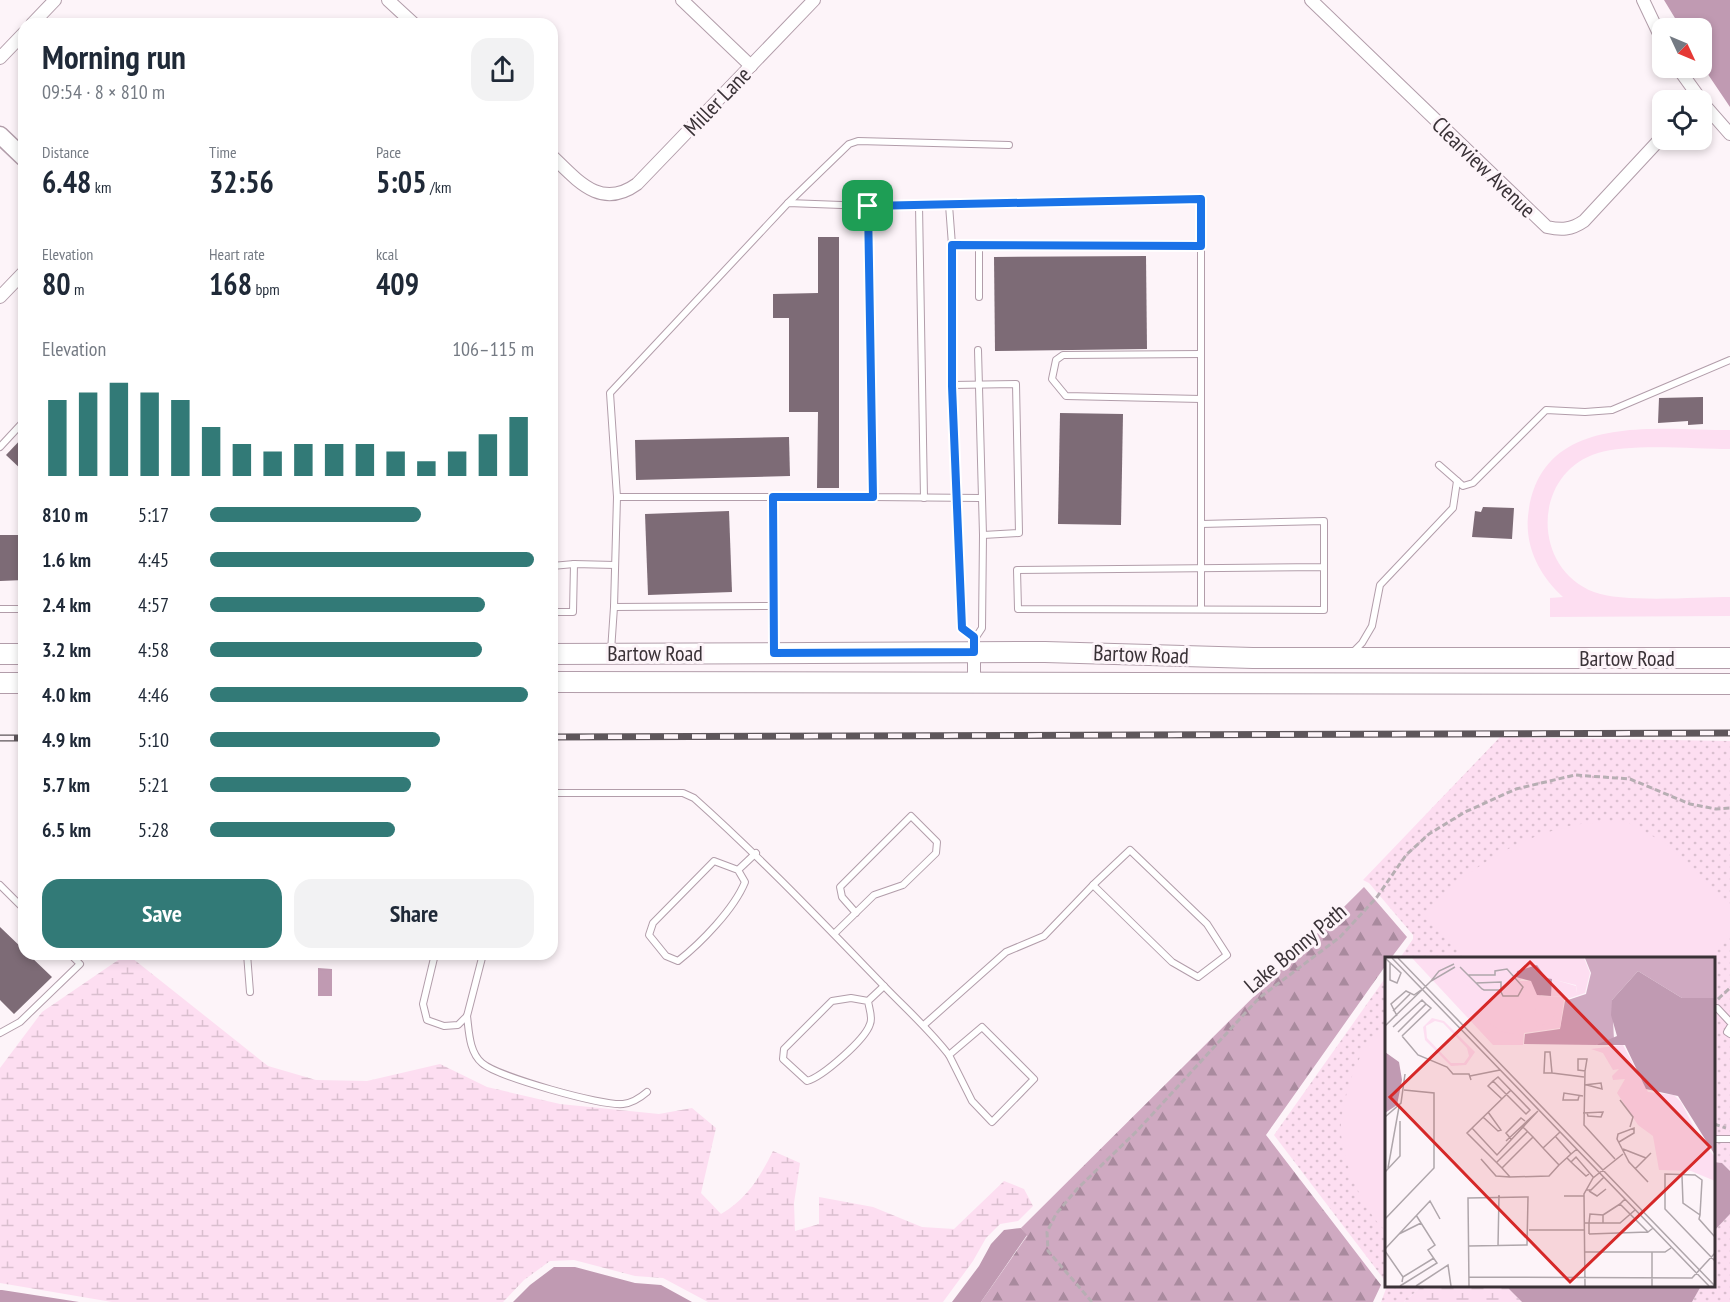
<!DOCTYPE html>
<html lang="en">
<head>
<meta charset="utf-8">
<style>
  body { margin:0; font-family:"PT Sans Narrow",sans-serif; background:#f2f2f3; color:#1f2937; height:100vh; display:flex; flex-direction:column; font-size:22px; white-space:nowrap }
  * { box-sizing:border-box; margin:0 }
  p { font-size:20px; color:#747a83 }
  .icon { flex:none; width:33px; height:33px; fill:none; stroke:currentColor; stroke-width:2; stroke-linecap:round; stroke-linejoin:round }
  .map { position:relative; flex:1; overflow:hidden }
  .details { position:absolute; left:18px; top:18px; width:540px; height:942px; display:flex; flex-direction:column; background:#fff; border-radius:18px; box-shadow:0 3px 9px #0003 }
  .details>* { flex:none }
  .needle { width:39px; rotate:134deg }
  .controls { position:absolute; left:1652px; top:18px; display:grid; gap:12px }
  .controls a { display:grid; place-items:center; width:60px; height:60px; border-radius:12px; background:#fff; box-shadow:0 3px 9px #0003; font-size:30px }
  .pin { position:absolute; display:grid; place-items:center; width:51px; height:51px; color:#fff; margin:-26px; border-radius:12px; box-shadow:0 3px 9px #0006 }
  .round { display:grid; place-items:center; flex:none; width:63px; height:63px; border-radius:18px; background:#f2f2f3 }
  .overview { display:flex; align-items:center; justify-content:space-between; height:102px; padding:0 24px }
  h1 { font-size:33px; font-weight:700; line-height:45px }
  .figures { display:grid; grid-template-columns:repeat(3,1fr); gap:9px; height:102px; padding:6px 24px }
  .figures div { display:grid; align-content:center }
  .figures b { font-size:30px; font-weight:700 }
  .figures small { font-size:16px; font-weight:400 }
  .figures p { font-size:16px }
  .chart { height:168px; padding:12px 24px }
  .chart p { display:flex; justify-content:space-between }
  .chart svg { width:100%; height:108px; margin-top:6px; stroke:#327a77; stroke-width:6 }
  .action { display:flex; gap:12px; margin-top:auto; padding:12px 24px }
  .action a { flex:1; height:69px; border-radius:18px; background:#327a77; color:#fff; font-size:24px; font-weight:700; line-height:69px; text-align:center }
  .action a+a { background:#f2f2f3; color:#1f2937 }
  ul { padding:0 24px; list-style:none; font-size:20px }
  li { display:grid; grid-template-columns:96px 72px 1fr; align-items:center; height:45px }
  li i { height:15px; border-radius:8px; background:#327a77 }
  .map>svg:first-child { display:block }
</style>
</head>
<body>
<div class="map">
<svg width="1730" height="1302" viewBox="0 0 1730 1302">
  <defs>
    <pattern id="forest-firs" width="22" height="20" patternUnits="userSpaceOnUse" patternTransform="scale(1.5)"><rect width="22" height="20" fill="#cfa9c1"/><path d="M5 1l3.5 6h-7zM16 11l3.5 6h-7z" fill="#a98a9e"/></pattern>
    <pattern id="wetland-marsh" width="20" height="14" patternUnits="userSpaceOnUse" patternTransform="scale(1.5)"><rect width="20" height="14" fill="#fddef1"/><path d="M1 5h8M5 5V1M11 12h8M15 12V8" fill="none" stroke="#dabfcf"/></pattern>
    <pattern id="park-dots" width="8" height="8" patternUnits="userSpaceOnUse" patternTransform="scale(1.5)"><rect width="8" height="8" fill="#fddef1"/><path d="M2 2h.1M6 6h.1" fill="none" stroke="#dabfcf" stroke-width="1.8" stroke-linecap="round"/></pattern>
  </defs>
  <rect width="100%" height="100%" fill="#fdf4f9"/>
  <path fill="url(#forest-firs)" d="M 1364,887 L 1407,937 L 1391,958 L 1386,958 L 1386,965 L 1266,1135 L 1381,1285 L 1373,1302 L 981,1302 L 1027,1236 L 1021,1228 Z"/>
  <g fill="url(#wetland-marsh)">
    <path d="M 127,954 L 268,1066 L 316,1080 L 367,1081 L 440,1064 L 487,1087 L 560,1104 L 659,1114 L 692,1108 L 716,1128 L 701,1193 L 721,1214 C 747,1199 760,1177 773,1151 L 800,1163 L 794,1203 L 795,1231 L 819,1224 L 819,1197 L 873,1207 L 922,1227 L 954,1229 L 1004,1181 L 1024,1189 L 1033,1206 L 1018,1221 L 1000,1224 L 986,1238 L 973,1261 L 943,1302 L 708,1302 L 663,1278 L 635,1276 L 574,1260 L 550,1261 L 524,1280 L 503,1302 L 112,1302 L 0,1283 L 0,1068 L 42,1012 Z"/>
    <path d="M 1422,1286 L 1506,1286 L 1522,1302 L 1404,1302 Z"/>
  </g>
  <g fill="url(#park-dots)">
    <path d="M 1500,737 L 1730,741 L 1730,1171 L 1722,1163 L 1714,1162 L 1714,958 L 1400,958 L 1413,939 L 1413,935 L 1369,883 L 1363,880 Z"/>
    <path d="M 1386,977 L 1386,1282 L 1274,1135 Z"/>
    <path d="M 1730,1214 L 1730,1302 L 1692,1302 L 1701,1286 L 1714,1286 L 1714,1231 Z"/>
    <path d="M 1387,1286 L 1422,1286 L 1404,1302 L 1381,1302 Z"/>
  </g>
  <g fill="#fddef1">
    <path d="M 1730,430 L 1730,449 C 1696,449 1628,443 1598,453 C 1532,473 1531,568 1594,592 C 1622,603 1696,597 1730,597 L 1730,616 L 1550,617 L 1550,598 L 1563,597 C 1540,576 1525,548 1528,516 C 1539,411 1655,430 1730,430 Z"/>
    <path d="M 1625,821 L 1665,843 L 1730,904 L 1730,933 L 1709,958 L 1466,958 L 1424,915 C 1460,873 1515,839 1569,826 C 1587,822 1607,823 1625,821 Z"/>
    <path d="M 1383,1030 L 1386,1033 L 1386,1231 C 1363,1212 1338,1153 1341,1122 C 1344,1099 1352,1070 1364,1050 C 1368,1043 1377,1036 1383,1030 Z"/>
  </g>
  <g fill="#c09ab2">
    <path d="M 1664,0 L 1730,0 L 1730,107 L 1701,64 L 1701,28 L 1681,28 Z"/>
    <path d="M 318,968 L 332,969 L 332,996 L 318,996 Z"/>
    <path d="M 1714,1162 L 1722,1163 L 1730,1171 L 1730,1214 L 1714,1231 Z"/>
    <path d="M 1021,1228 L 1027,1235 L 981,1302 L 952,1302 L 979,1266 L 991,1244 L 1004,1230 Z"/>
    <path d="M 554,1267 L 575,1267 L 635,1283 L 661,1285 L 692,1302 L 513,1302 L 530,1285 Z"/>
    <path d="M 1506,1286 L 1701,1286 L 1692,1302 L 1522,1302 Z"/>
    <path d="M 0,1290 L 2,1290 L 79,1302 L 0,1302 Z"/>
  </g>
  <g fill="#7d6b76">
    <path d="M 818,237 L 839,237 L 839,488 L 817,488 L 818,412 L 789,412 L 789,318 L 773,318 L 773,294 L 818,293 Z"/>
    <path d="M 1146,256 L 1147,349 L 995,351 L 994,257 Z"/>
    <path d="M 1703,397 L 1703,424 L 1688,425 L 1688,421 L 1658,423 L 1659,398 Z"/>
    <path d="M 1060,413 L 1123,414 L 1121,525 L 1058,524 Z"/>
    <path d="M 24,436 L 24,472 L 6,455 Z"/>
    <path d="M 789,437 L 790,476 L 636,480 L 635,440 Z"/>
    <path d="M 1483,507 L 1514,508 L 1512,539 L 1472,537 L 1475,511 L 1481,512 Z"/>
    <path d="M 729,511 L 732,592 L 648,595 L 645,514 Z"/>
    <path d="M 0,535 L 24,535 L 24,580 L 0,581 Z"/>
    <path d="M 0,927 L 24,950 L 24,954 L 28,954 L 52,977 L 14,1014 L 0,1000 Z"/>
  </g>
  <g fill="none" stroke-linecap="round" stroke-linejoin="round">
    <defs>
      <g id="service">
        <path d="M 788,203 L 849,144 L 858,141 L 1009,145"/>
        <path d="M 919,205 L 924,498"/>
        <path d="M 949,205 L 952,245"/>
        <path d="M 979,297 L 979,245"/>
        <path d="M 952,385 L 1016,384 L 1019,533 L 983,535"/>
        <path d="M 1201,399 L 1066,396 L 1052,379 L 1056,360 L 1063,355 L 1201,354"/>
        <path d="M 0,447 L 24,421"/>
        <path d="M 1439,465 L 1463,486 L 1473,483 L 1546,410 L 1585,412 L 1612,410 L 1730,360"/>
        <path d="M 617,497 L 610,393 L 788,203 L 868,206"/>
        <path d="M 980,498 L 873,497 L 868,206 L 1201,199 L 1201,609"/>
        <path d="M 1201,524 L 1324,521 L 1324,567 L 1017,570 L 1018,609 L 1324,610 L 1324,567"/>
        <path d="M 552,566 L 574,564"/>
        <path d="M 614,607 L 617,497 L 773,497"/>
        <path d="M 0,609 L 24,609"/>
        <path d="M 552,612 L 573,612 L 574,564 L 615,565"/>
        <path d="M 974,637 L 962,628 L 952,385 L 952,245 L 1201,246"/>
        <path d="M 974,640 L 982,628 L 983,535 L 978,350"/>
        <path d="M 611,651 L 614,607 L 774,606"/>
        <path d="M 774,651 L 773,497 L 873,497"/>
        <path d="M 1352,653 L 1362,643 L 1372,626 L 1380,585 L 1453,508 L 1457,481"/>
        <path d="M 552,793 L 683,793 L 694,798 C 760,857 821,921 883,985 C 906,1009 928,1028 949,1055"/>
        <path d="M 1130,850 L 1207,924 L 1227,955 L 1198,977 L 1172,962 L 1093,885 Z"/>
        <path d="M 738,870 L 714,861 L 653,923 L 649,935 L 666,956 L 678,961 C 701,943 734,909 745,882 L 738,870 L 756,853"/>
        <path d="M 0,885 L 24,909"/>
        <path d="M 835,933 L 874,895 L 903,885 L 936,853 L 937,842 L 911,816 L 840,887 L 842,897 L 856,913"/>
        <path d="M 247,954 L 250,992"/>
        <path d="M 435,954 L 423,1004 L 427,1020 L 444,1026 L 458,1025 L 467,1016 L 483,954"/>
        <path d="M 868,1001 L 851,998 L 832,1001 L 784,1049 L 783,1059 L 807,1081 C 822,1077 865,1040 870,1024 C 873,1018 869,1008 868,1001 L 884,986"/>
        <path d="M 1714,1008 L 1717,1008 L 1730,1022"/>
        <path d="M 467,1016 C 469,1031 469,1052 482,1063 C 498,1077 602,1106 623,1104 C 632,1103 640,1098 647,1092"/>
        <path d="M 925,1024 L 1006,952 L 1044,936 L 1093,885"/>
        <path d="M 982,1027 L 1034,1079 L 992,1122 L 972,1101 L 949,1055 Z"/>
        <path d="M 1730,1027 L 1727,1032 L 1730,1034"/>
        <path d="M 0,1033 L 20,1022 L 80,964 L 70,954"/>
        <path d="M 1714,1139 L 1730,1139"/>
      </g>
      <g id="minor">
        <path d="M 388,0 L 414,24"/>
        <path d="M 682,0 L 751,66"/>
        <path d="M 1311,0 L 1547,227 C 1561,230 1571,230 1584,221 L 1662,137"/>
        <path d="M 1643,0 L 1662,40"/>
        <path d="M 32,24 L 55,0"/>
        <path d="M 0,58 L 24,33"/>
        <path d="M 1678,68 L 1701,100"/>
        <path d="M 1701,101 L 1730,134"/>
        <path d="M 552,156 C 578,181 601,210 637,184 L 814,0"/>
        <path d="M 0,297 L 24,272"/>
        <path d="M 974,652 L 974,681"/>
      </g>
      <path id="tertiary" d="M 0,135 L 24,158"/>
      <g id="primary">
        <path d="M 0,654 L 24,654"/>
        <path d="M 552,654 L 1045,652 L 1253,658 L 1730,658"/>
        <path d="M 552,682 L 1730,684"/>
        <path d="M 0,683 L 24,683"/>
      </g>
    </defs>
    <use href="#service" stroke="#b29daa" stroke-width="8"/>
    <use href="#minor" stroke="#b29daa" stroke-width="14"/>
    <use href="#tertiary" stroke="#b29daa" stroke-width="19"/>
    <use href="#primary" stroke="#b29daa" stroke-width="22"/>
    <g stroke="#b7aeb3" stroke-width="3" stroke-dasharray="6 3" stroke-linecap="butt">
      <path d="M 1718,999 L 1730,988"/>
      <path d="M 1714,1124 L 1726,1128"/>
      <path d="M 1092,1302 L 1048,1251 L 1047,1232 L 1056,1214 L 1077,1189 L 1137,1131 L 1259,998 L 1340,937 L 1377,897 L 1406,855 L 1429,834 L 1465,812 L 1516,789 L 1575,775 L 1630,779 L 1690,804 L 1716,809 L 1730,808"/>
    </g>
    <use href="#service" stroke="#fff" stroke-width="6"/>
    <use href="#minor" stroke="#fff" stroke-width="12"/>
    <use href="#tertiary" stroke="#fff" stroke-width="16"/>
    <use href="#primary" stroke="#fff" stroke-width="20"/>
    <defs>
      <g id="rail">
        <path d="M 552,737 L 1730,733"/>
        <path d="M 0,738 L 24,738"/>
      </g>
    </defs>
    <use href="#rail" stroke="#5e565b" stroke-width="7"/>
    <use href="#rail" stroke="#fdf4f9" stroke-width="4.5" stroke-dasharray="14" stroke-linecap="butt"/>
  </g>
  <g fill="none" stroke-linecap="round" stroke-linejoin="round">
    <defs>
      <path id="route" d="M 1201,199 L 1201,246 L 952,245 L 952,386 L 962,628 L 974,637 L 974,652 L 774,653 L 773,497 L 873,497 L 868,206 Z"/>
    </defs>
    <use href="#route" stroke="#fff" stroke-width="12"/>
    <use href="#route" stroke="#1a73e8" stroke-width="8"/>
  </g>
  <g text-anchor="middle" stroke-width="6" stroke-linejoin="round" paint-order="stroke">
    <g font-size="22" fill="#3a3237" stroke="#fdf4f9">
      <text transform="translate(717 101) rotate(-46)" y="8">Miller Lane</text>
      <text transform="translate(1484 167) rotate(44)" y="8">Clearview Avenue</text>
      <text x="655" y="661">Bartow Road</text>
      <text transform="translate(1141 654) rotate(2)" y="8">Bartow Road</text>
      <text x="1627" y="666">Bartow Road</text>
      <text transform="translate(1295 948) rotate(-40)" y="8">Lake Bonny Path</text>
    </g>
  </g>
  <g transform="translate(1385 957)">
    <rect width="330" height="330" fill="#fdf4f9"/>
    <path d="M 200,1 L 330,1 L 330,41 L 297,41 L 253,14 L 227,43 L 229,83 L 211,88 L 139,87 L 140,77 L 175,72 L 180,44 L 201,37 L 206,16 Z" fill="#cfa9c1"/>
    <path d="M 167,22 L 191,29 L 192,36 L 185,40 L 166,39 ZM 238,88 L 263,135 L 289,138 L 296,145 L 315,182 L 330,200 L 330,224 L 306,214 L 274,213 L 268,179 L 253,168 L 232,136 L 240,122 L 228,123 L 227,119 L 234,112 L 228,113 L 218,96 L 206,92 Z" fill="#fddef1"/>
    <path d="M 27,1 L 199,1 L 205,16 L 200,36 L 179,43 L 175,71 L 139,76 L 138,88 L 108,88 ZM 152,8 L 161,21 L 191,28 L 192,35 L 185,40 L 156,39 L 146,24 L 134,24 Z" fill="#fddef1" fill-rule="evenodd"/>
    <path d="M 93,1 L 128,1 L 128,8 L 93,8 ZM 73,20 L 93,37 L 91,50 L 79,45 L 70,26 ZM 102,43 L 137,43 L 135,78 L 118,75 L 104,66 ZM 150,49 L 173,49 L 173,50 L 166,65 L 152,70 ZM 47,61 L 59,64 L 90,95 L 81,108 L 66,109 L 40,83 L 38,70 ZM 50,64 L 58,66 L 82,91 L 84,99 L 79,106 L 66,106 L 42,81 L 41,69 Z" fill="#fddef1" fill-rule="evenodd"/>
    <path d="M 152,8 L 161,21 L 167,22 L 166,39 L 152,38 L 146,24 L 131,20 L 132,14 ZM 253,14 L 297,41 L 330,41 L 330,198 L 293,139 L 261,132 L 240,88 L 211,88 L 232,79 L 226,58 L 227,43 ZM 0,95 L 14,105 L 17,123 L 12,148 L 0,156 Z" fill="#c09ab2"/>
    <path fill="none" stroke="#afa6ab" stroke-width="1.5" d="M 0,1 L 16,16 L 12,26 L 5,23 L 5,6M 7,1 L 324,329M 13,1 L 330,329M 75,10 L 97,32 L 99,33 L 116,33 L 116,25 L 91,26M 83,18 L 110,18 L 110,14 L 122,12 L 138,30 L 133,39 L 118,39 L 115,33M 46,24 L 54,14 L 69,7M 8,54 L 25,37M 12,59 L 6,47 L 21,34 L 29,38 L 36,33M 0,69 L 46,24 L 70,10M 8,70 L 37,43 L 41,47 L 13,75M 17,79 L 33,98 L 62,110 L 68,117 L 84,117 L 86,123M 17,79 L 46,51 L 41,47M 160,95 L 165,95 L 167,116 L 159,116 ZM 193,102 L 202,102 L 200,114 L 193,113 ZM 200,114 L 199,168 L 230,202M 167,116 L 199,120M 85,119 L 115,113M 108,124 L 113,120 L 145,153 L 141,157 L 108,124 L 103,129 L 117,142M 199,128 L 216,126 L 217,132 L 202,128M 126,133 L 82,176 L 117,211 L 148,180 L 137,169M 194,139 L 193,143 L 178,143 L 179,136 L 198,139M 235,143 L 248,160 L 245,170M 198,156 L 218,155 L 216,160 L 203,159 L 202,156M 0,160 L 16,146 L 20,117M 98,160 L 113,174 L 116,173 L 103,155M 87,171 L 112,198 L 152,155M 170,179 L 186,197 L 192,192M 148,180 L 158,191 L 175,175M 126,182 L 121,176 L 136,161 L 140,164M 121,184 L 153,154M 234,185 L 249,176 L 249,171 L 233,177 L 232,182 L 244,205 L 263,225M 158,191 L 174,208 L 186,197M 238,192 L 261,201M 182,201 L 186,205 L 191,200 L 209,221M 96,202 L 111,219 L 125,220M 112,205 L 142,175M 186,205 L 201,219 L 204,217M 3,211 L 14,150M 117,211 L 125,220 L 164,219 L 174,208M 250,212 L 266,196M 0,215 L 15,199 L 15,164M 297,219 L 298,246 L 315,258 L 314,262 L 330,280M 201,233 L 206,233 L 219,220M 204,234 L 212,239 L 221,232M 179,239 L 199,239M 240,242 L 235,247 L 263,275 L 268,271M 218,258 L 235,247M 315,258 L 317,223 L 310,218 L 280,217 L 280,252 L 330,304M 0,262 L 49,211 L 49,136 L 19,133M 199,266 L 204,266 L 205,257 L 218,258 L 218,266 L 235,266 L 250,253M 144,273 L 199,273M 14,277 L 36,266M 204,277 L 263,275M 204,277 L 204,266 L 218,266M 84,289 L 142,288 L 143,240 L 83,241 L 84,329M 113,289 L 114,238M 0,292 L 45,244 L 55,262M 0,294 L 18,320 L 17,325M 199,295 L 280,295 L 286,291M 267,295 L 267,329M 18,320 L 49,301M 84,320 L 307,321 L 330,296M 15,329 L 52,306 L 43,293 L 50,288 L 31,258M 31,329 L 63,308 L 66,329M 200,329 L 199,237 L 208,221 L 238,197"/>
    <path fill="#d62828" fill-opacity="0.15" stroke="#d62828" stroke-width="3" d="M 145,5 L 325,190 L 185,325 L 5,140 Z"/>
    <rect width="330" height="330" fill="none" stroke="#3a3237" stroke-width="3"/>
  </g>
</svg>
<div class="controls">
<a><svg class="needle" viewBox="-14 -14 28 28"><path d="M0-13l5 13h-10z" fill="#e53935"/><path d="M0 13l5-13h-10z" fill="#747a83"/></svg></a>
<a><svg class="icon" aria-label="locate" viewBox="0 0 24 24"><circle cx="12" cy="12" r="6"/><path d="M12 2v4M12 18v4M2 12h4M18 12h4"/></svg></a>
</div>
<div class="pin" style="left:868px;top:206px;background:#1e9e55"><svg class="icon" aria-label="arrive" viewBox="0 0 24 24"><path d="M6 21V4h12l-3 4 3 4H6"/></svg></div>
<section class="details">
<div class="overview"><div><h1>Morning run</h1><p>09:54 · 8 × 810 m</p></div><a class="round"><svg class="icon" aria-label="share" viewBox="0 0 24 24"><path d="M12 15V3M7 8l5-5 5 5M5 13v7h14v-7"/></svg></a></div>
<div class="figures">
<div><p>Distance</p><b>6.48<small> km</small></b></div>
<div><p>Time</p><b>32:56</b></div>
<div><p>Pace</p><b>5:05<small> /km</small></b></div>
</div>
<div class="figures">
<div><p>Elevation</p><b>80<small> m</small></b></div>
<div><p>Heart rate</p><b>168<small> bpm</small></b></div>
<div><p>kcal</p><b>409</b></div>
</div>
<div class="chart"><p><span>Elevation</span>106–115 m</p>
<svg viewBox="0 0 160 44" preserveAspectRatio="none"><path d="M5 44V13M15 44V10M25 44V6M35 44V10M45 44V13M55 44V24M65 44V31M75 44V34M85 44V31M95 44V31M105 44V31M115 44V34M125 44V38M135 44V34M145 44V27M155 44V20"/></svg>
</div>
<ul>
<li><b>810 m</b>5:17<i style="width:65%"></i></li>
<li><b>1.6 km</b>4:45<i style="width:100%"></i></li>
<li><b>2.4 km</b>4:57<i style="width:85%"></i></li>
<li><b>3.2 km</b>4:58<i style="width:84%"></i></li>
<li><b>4.0 km</b>4:46<i style="width:98%"></i></li>
<li><b>4.9 km</b>5:10<i style="width:71%"></i></li>
<li><b>5.7 km</b>5:21<i style="width:62%"></i></li>
<li><b>6.5 km</b>5:28<i style="width:57%"></i></li>
</ul>
<div class="action"><a>Save</a><a>Share</a></div>
</section>
</div>
</body>
</html>
